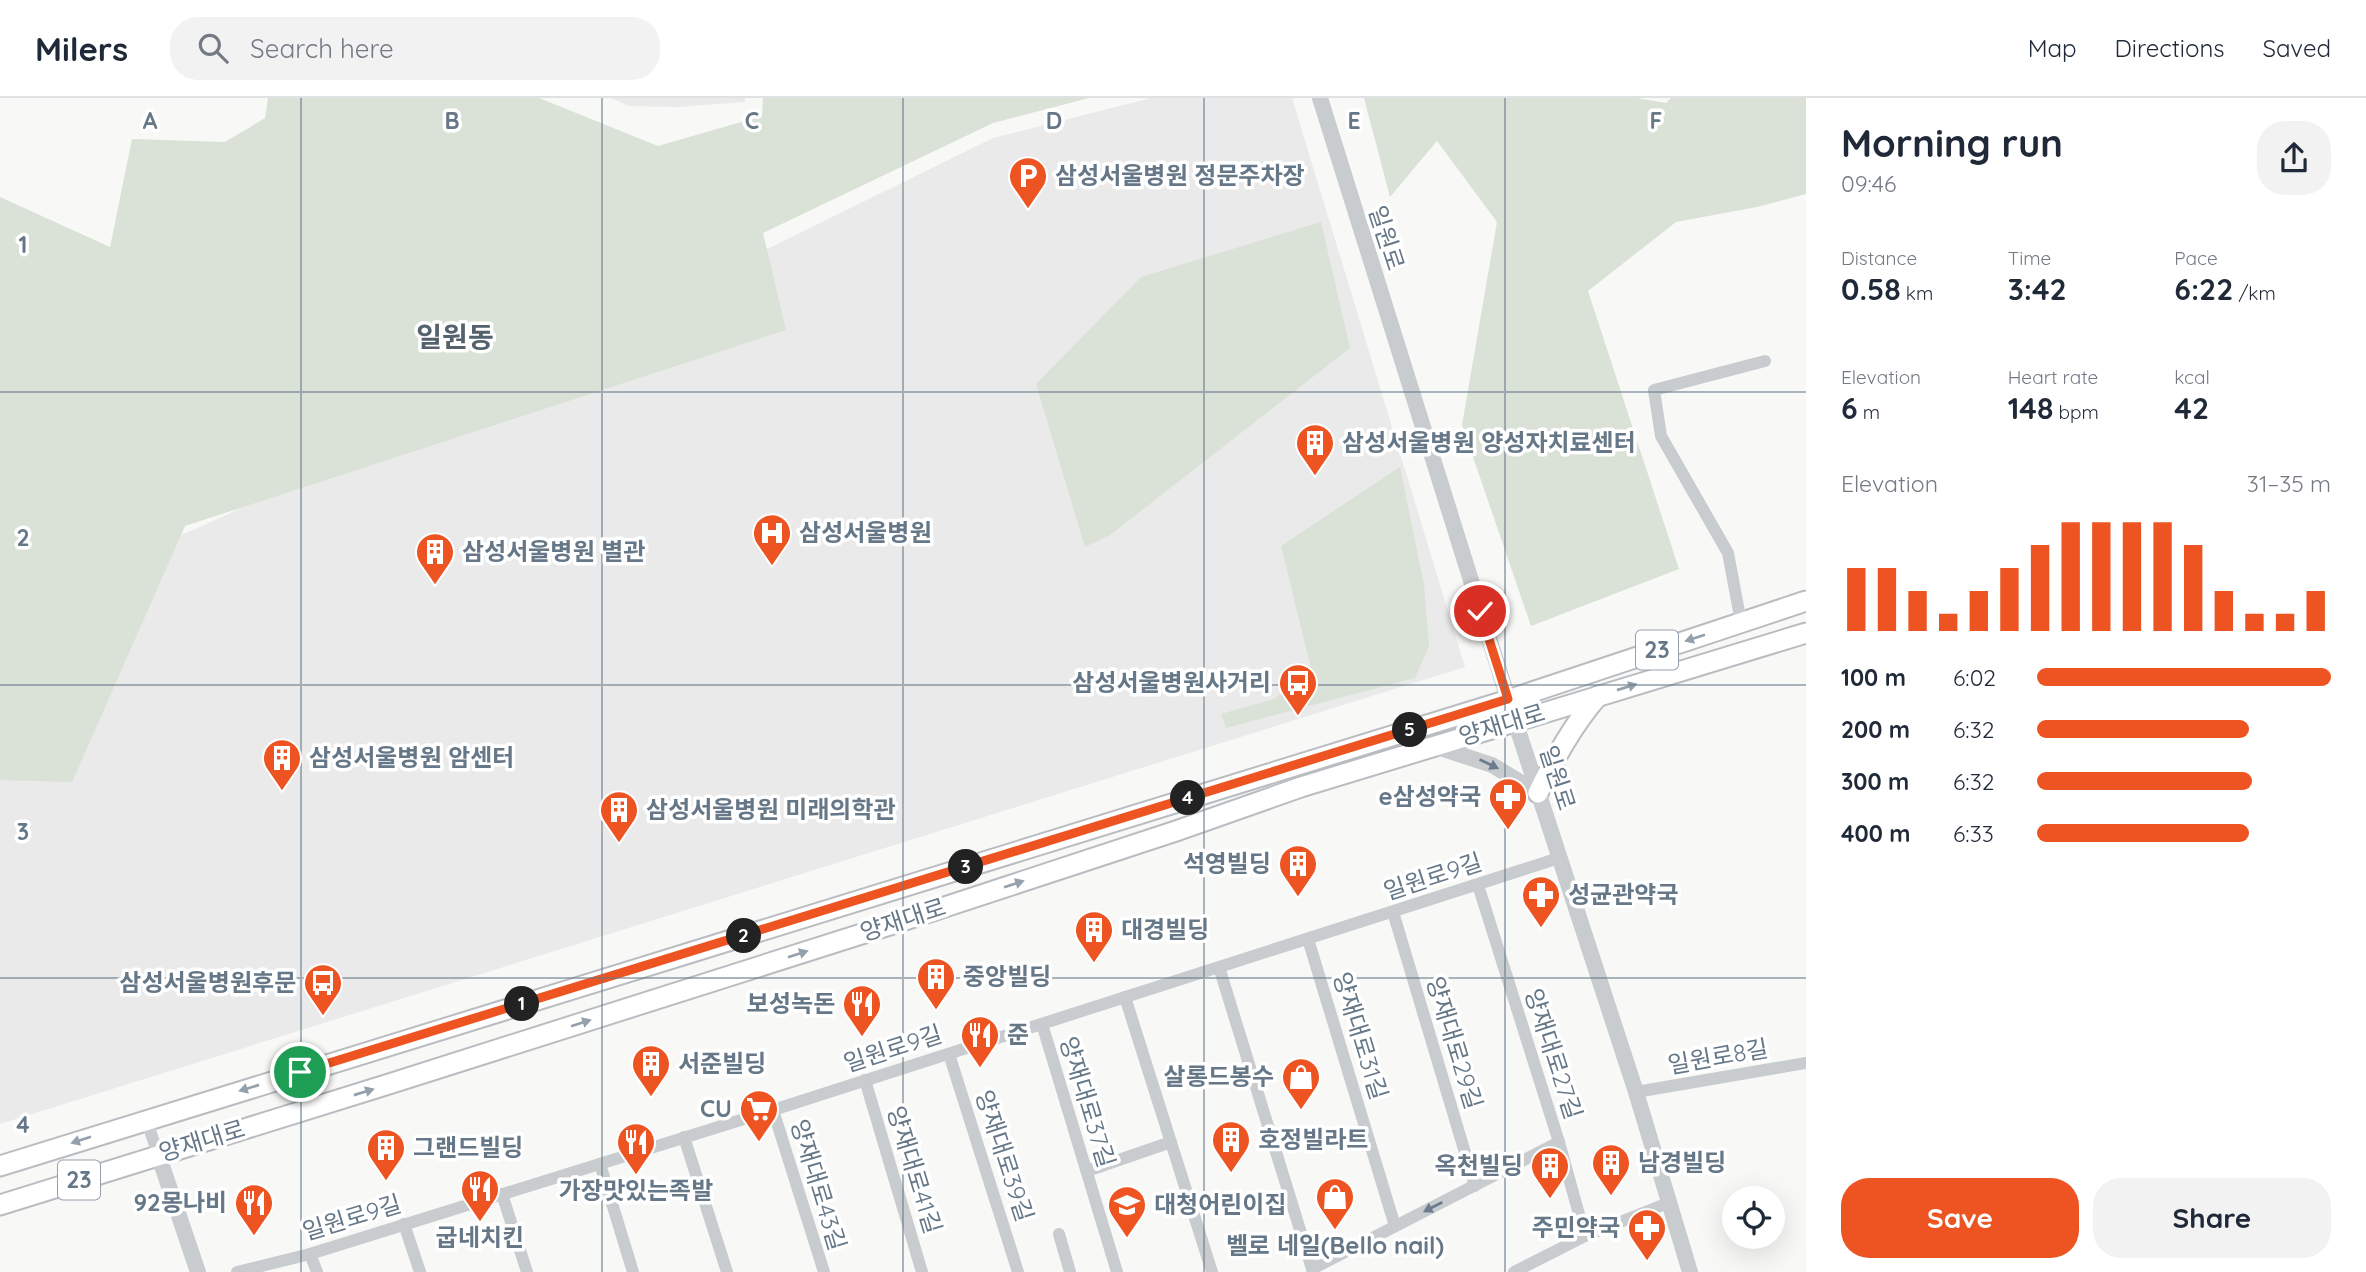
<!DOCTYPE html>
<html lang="en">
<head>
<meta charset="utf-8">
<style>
  body { margin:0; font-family:Quicksand,"Noto Sans KR",sans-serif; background:#f2f2f3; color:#1f2937; height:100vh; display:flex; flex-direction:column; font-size:26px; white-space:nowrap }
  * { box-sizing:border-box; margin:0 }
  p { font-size:23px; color:#747a83 }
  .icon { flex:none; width:38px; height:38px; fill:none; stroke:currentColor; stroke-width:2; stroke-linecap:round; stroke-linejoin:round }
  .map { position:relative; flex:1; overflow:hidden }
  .details { display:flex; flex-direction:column; background:#fff; width:560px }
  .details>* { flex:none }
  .buttons { position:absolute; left:1722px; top:1088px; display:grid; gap:14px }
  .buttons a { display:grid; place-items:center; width:63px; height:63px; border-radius:50%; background:#fff; box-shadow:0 7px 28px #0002; font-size:35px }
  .pin { position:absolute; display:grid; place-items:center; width:60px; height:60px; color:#fff; margin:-30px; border:4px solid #fff; border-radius:50%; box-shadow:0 2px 7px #0007 }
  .km { position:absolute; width:35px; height:35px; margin:-18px; border-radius:50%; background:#222; color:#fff; font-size:19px; line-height:35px; text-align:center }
  .round { display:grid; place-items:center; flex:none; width:74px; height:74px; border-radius:28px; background:#f2f2f3 }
  .summary { display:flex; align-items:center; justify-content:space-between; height:119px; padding:0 35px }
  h1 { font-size:38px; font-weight:800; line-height:52px }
  .metrics { display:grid; grid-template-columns:repeat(3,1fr); gap:10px; height:119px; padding:7px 35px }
  .metrics div { display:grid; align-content:center }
  .metrics b { font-size:30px; font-weight:800 }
  .metrics small { font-size:19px; font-weight:400 }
  .metrics p { font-size:19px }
  .chart { height:196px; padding:14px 35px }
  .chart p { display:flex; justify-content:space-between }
  .chart svg { width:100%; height:126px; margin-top:7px; stroke:#ed5421; stroke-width:6 }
  .primary-button { display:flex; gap:14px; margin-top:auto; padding:14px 35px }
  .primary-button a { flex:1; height:80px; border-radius:28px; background:#ed5421; color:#fff; font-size:28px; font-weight:800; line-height:80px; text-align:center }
  .primary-button a+a { background:#f2f2f3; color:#1f2937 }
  ul { padding:0 35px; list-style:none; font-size:23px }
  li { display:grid; grid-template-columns:112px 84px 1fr; align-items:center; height:52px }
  li i { height:18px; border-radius:9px; background:#ed5421 }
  header { display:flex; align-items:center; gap:42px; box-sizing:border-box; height:98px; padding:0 35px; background:#fff; border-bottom:2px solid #e0e1e3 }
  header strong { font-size:33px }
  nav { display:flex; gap:38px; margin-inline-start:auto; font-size:24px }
  .search { width:490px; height:63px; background:#f2f2f3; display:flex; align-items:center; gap:18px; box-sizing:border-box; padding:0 24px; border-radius:28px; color:#747a83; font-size:26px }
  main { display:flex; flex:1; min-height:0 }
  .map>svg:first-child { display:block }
</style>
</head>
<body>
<header>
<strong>Milers</strong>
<div class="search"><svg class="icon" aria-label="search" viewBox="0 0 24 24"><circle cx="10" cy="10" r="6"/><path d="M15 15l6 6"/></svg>Search here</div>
<nav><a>Map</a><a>Directions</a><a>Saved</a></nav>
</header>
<main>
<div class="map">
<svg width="1806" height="1174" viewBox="0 0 1806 1174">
  <rect width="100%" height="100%" fill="#f8f9f6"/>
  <g fill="#e9eae9">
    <path d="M 610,0 L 745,0 L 745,4 L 677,9 L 629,8 Z"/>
    <path d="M 1151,0 L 1292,0 L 1465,569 L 0,1026 L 0,517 L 220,420 L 993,40 Z"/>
  </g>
  <g fill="#dae1d6">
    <path d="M 268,0 L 539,0 L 658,48 L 762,18 L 763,0 L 1089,0 L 993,25 L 763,135 L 786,232 L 185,428 L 72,684 L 0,682 L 0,99 L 110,149 L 132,41 L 225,44 L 265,20 Z"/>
    <path d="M 1364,0 L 1637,0 L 1666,5 L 1671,0 L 1806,0 L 1806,96 L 1757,109 L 1676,124 L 1588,193 L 1679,471 L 1531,528 L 1462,327 L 1497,124 L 1437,43 L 1390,99 Z"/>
    <path d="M 1321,124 L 1350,250 L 1110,437 L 1085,449 L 1036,286 L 1141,179 Z"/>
    <path d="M 1400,369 L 1424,487 L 1429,548 L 1415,580 L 1226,630 L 1221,616 L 1274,601 L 1311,570 L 1281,448 Z"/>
  </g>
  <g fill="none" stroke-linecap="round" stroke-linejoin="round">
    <defs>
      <g id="primary">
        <path d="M 1538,695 C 1555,660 1572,628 1598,598"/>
        <path d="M 0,1068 L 1508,602 L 1806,503"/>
        <path d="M 0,1107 L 389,986 L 893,826 L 1176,733 L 1301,689 L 1806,535"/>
      </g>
    </defs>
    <use href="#primary" stroke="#b9bdc1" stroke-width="23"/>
    <g stroke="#c8cccf" stroke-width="12">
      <path d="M 1741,524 L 1728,455 L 1661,338 L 1654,292 L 1765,263"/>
      <path d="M 1478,787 L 1559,1044 L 1585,1138"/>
      <path d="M 1393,814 L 1475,1088"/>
      <path d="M 1308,841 L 1395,1128"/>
      <path d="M 1219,869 L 1313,1174"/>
      <path d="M 1125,899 L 1212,1174"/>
      <path d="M 1042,926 L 1117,1174"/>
      <path d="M 949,956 L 1018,1174"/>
      <path d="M 865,982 L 922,1174"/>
      <path d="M 1636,994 L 1806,965"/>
      <path d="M 773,1012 L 824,1174"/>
      <path d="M 146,1021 L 158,1056"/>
      <path d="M 684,1039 L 727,1174"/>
      <path d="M 600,1066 L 633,1174"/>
      <path d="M 1087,1073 L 1171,1044"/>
      <path d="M 502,1096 L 527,1174"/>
      <path d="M 404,1126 L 420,1174"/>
      <path d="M 1059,1136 L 1070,1174"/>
      <path d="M 310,1156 L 317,1174"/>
      <path d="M 1312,1171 L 1559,1044"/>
      <path d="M 237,1174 L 310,1156 L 773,1012 L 1559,760"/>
      <path d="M 1514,1174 L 1585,1138 L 1668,1105"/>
    </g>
    <g stroke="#c8cccf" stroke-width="16">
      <path d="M 1320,0 L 1515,623 L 1636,994 L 1690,1174"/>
      <path d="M 1434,648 L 1492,667 L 1538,695"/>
      <path d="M 158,1056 L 198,1174"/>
    </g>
    <use href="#primary" stroke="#fff" stroke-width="19"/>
  </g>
  <defs><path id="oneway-solid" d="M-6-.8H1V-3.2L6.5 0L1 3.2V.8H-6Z" transform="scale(1.75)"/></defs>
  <g fill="#94a0ac">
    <use href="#oneway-solid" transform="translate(1695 540) rotate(162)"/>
    <use href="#oneway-solid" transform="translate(1627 589) rotate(-17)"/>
    <use href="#oneway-solid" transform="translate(1014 786) rotate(-18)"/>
    <use href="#oneway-solid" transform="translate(798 856) rotate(-18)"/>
    <use href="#oneway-solid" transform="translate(581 925) rotate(-18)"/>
    <use href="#oneway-solid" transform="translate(249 990) rotate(163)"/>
    <use href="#oneway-solid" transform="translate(364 994) rotate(-17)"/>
    <use href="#oneway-solid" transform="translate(81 1042) rotate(162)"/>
  </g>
  <g fill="#6b7c8c">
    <use href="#oneway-solid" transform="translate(1489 666) rotate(26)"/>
    <use href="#oneway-solid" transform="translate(1433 1109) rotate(153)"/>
  </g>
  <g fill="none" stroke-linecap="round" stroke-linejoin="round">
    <defs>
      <path id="route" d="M 300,974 L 1508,601 L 1480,513"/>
    </defs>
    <use href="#route" stroke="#fff" stroke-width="14"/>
    <use href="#route" stroke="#ed5421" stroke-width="9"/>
  </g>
  <path fill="none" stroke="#667888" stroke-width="2" stroke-opacity="0.55" d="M 301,0 L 301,1174M 602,0 L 602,1174M 903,0 L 903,1174M 1204,0 L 1204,1174M 1505,0 L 1505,1174M 0,294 L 1806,294M 0,587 L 1806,587M 0,880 L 1806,880"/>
  <defs>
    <symbol id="parking-pin" viewBox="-11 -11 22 30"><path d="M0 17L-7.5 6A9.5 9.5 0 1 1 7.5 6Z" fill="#ed5421" stroke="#fff"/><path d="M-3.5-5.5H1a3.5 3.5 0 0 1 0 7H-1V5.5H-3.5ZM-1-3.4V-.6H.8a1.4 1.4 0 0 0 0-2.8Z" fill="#fff"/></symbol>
    <symbol id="building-pin" viewBox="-11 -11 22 30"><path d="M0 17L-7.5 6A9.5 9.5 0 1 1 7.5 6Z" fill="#ed5421" stroke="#fff"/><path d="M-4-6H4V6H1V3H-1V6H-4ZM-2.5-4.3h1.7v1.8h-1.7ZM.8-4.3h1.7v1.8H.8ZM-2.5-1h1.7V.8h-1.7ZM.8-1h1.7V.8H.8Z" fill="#fff"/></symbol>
    <symbol id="hospital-pin" viewBox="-11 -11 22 30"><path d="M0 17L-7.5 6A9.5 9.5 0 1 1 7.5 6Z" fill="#ed5421" stroke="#fff"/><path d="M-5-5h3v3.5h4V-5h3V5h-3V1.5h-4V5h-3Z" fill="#fff"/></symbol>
    <symbol id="bus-pin" viewBox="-11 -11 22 30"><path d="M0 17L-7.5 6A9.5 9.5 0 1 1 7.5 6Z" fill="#ed5421" stroke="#fff"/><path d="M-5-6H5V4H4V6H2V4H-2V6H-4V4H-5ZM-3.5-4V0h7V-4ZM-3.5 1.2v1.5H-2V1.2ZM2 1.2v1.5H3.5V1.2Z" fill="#fff"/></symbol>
    <symbol id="pharmacy-pin" viewBox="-11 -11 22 30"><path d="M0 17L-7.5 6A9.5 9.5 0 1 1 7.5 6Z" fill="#ed5421" stroke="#fff"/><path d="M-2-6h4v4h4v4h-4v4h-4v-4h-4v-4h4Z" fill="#fff"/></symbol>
    <symbol id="restaurant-pin" viewBox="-11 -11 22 30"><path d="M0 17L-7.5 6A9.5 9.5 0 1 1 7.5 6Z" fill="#ed5421" stroke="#fff"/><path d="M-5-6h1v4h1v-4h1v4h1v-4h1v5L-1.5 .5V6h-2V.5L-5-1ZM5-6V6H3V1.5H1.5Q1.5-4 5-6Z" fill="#fff"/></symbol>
    <symbol id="shop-pin" viewBox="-11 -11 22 30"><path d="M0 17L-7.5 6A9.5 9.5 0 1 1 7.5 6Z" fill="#ed5421" stroke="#fff"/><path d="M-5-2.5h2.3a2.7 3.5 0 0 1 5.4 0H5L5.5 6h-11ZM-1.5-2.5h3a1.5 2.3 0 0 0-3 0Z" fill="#fff"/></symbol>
    <symbol id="supermarket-pin" viewBox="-11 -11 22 30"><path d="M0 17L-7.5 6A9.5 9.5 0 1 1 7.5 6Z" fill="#ed5421" stroke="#fff"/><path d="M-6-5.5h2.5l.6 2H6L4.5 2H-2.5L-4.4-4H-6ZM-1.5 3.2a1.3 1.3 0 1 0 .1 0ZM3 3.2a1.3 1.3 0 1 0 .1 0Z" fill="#fff"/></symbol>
    <symbol id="school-pin" viewBox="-11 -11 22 30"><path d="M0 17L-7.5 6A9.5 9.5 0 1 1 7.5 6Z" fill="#ed5421" stroke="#fff"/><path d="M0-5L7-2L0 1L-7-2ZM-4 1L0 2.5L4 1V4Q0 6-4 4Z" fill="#fff"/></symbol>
  </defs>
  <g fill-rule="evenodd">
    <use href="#parking-pin" x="1006" y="56" width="44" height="60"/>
    <use href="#building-pin" x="1293" y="323" width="44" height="60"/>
    <use href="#hospital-pin" x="750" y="413" width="44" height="60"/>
    <use href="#building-pin" x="413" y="432" width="44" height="60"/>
    <use href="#bus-pin" x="1276" y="563" width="44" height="60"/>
    <use href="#building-pin" x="260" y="638" width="44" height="60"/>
    <use href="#pharmacy-pin" x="1486" y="677" width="44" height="60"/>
    <use href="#building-pin" x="597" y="690" width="44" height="60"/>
    <use href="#building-pin" x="1276" y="744" width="44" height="60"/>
    <use href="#pharmacy-pin" x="1519" y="775" width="44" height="60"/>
    <use href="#building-pin" x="1072" y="810" width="44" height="60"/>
    <use href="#building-pin" x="914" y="857" width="44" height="60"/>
    <use href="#bus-pin" x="301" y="863" width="44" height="60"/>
    <use href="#restaurant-pin" x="840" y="884" width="44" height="60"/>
    <use href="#restaurant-pin" x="958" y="915" width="44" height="60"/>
    <use href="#building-pin" x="629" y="944" width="44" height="60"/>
    <use href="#shop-pin" x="1279" y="957" width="44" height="60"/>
    <use href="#supermarket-pin" x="737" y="989" width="44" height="60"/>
    <use href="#building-pin" x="1209" y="1020" width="44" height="60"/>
    <use href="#restaurant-pin" x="614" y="1022" width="44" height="60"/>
    <use href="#building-pin" x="364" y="1028" width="44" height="60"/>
    <use href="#building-pin" x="1589" y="1043" width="44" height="60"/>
    <use href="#building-pin" x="1528" y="1046" width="44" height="60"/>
    <use href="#restaurant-pin" x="458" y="1069" width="44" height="60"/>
    <use href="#shop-pin" x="1313" y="1077" width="44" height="60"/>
    <use href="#restaurant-pin" x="232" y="1083" width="44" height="60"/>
    <use href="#school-pin" x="1105" y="1085" width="44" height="60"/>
    <use href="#pharmacy-pin" x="1625" y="1108" width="44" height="60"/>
  </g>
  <g text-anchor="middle" stroke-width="7" stroke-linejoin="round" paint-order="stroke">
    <g fill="#fff" stroke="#94a0ac" stroke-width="2">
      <rect x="1636" y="532.5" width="42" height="39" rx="5"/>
      <rect x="58" y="1062.5" width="42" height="39" rx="5"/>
    </g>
    <g font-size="23" font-weight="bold" fill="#667888">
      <text x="1657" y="560">23</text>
      <text x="79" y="1090">23</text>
    </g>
    <g font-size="24" font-weight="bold" fill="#667888" stroke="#fff" text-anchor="start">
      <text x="1055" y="86">삼성서울병원 정문주차장</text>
      <text x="1342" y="353">삼성서울병원 양성자치료센터</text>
      <text x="799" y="443">삼성서울병원</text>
      <text x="462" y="462">삼성서울병원 별관</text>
      <text x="1271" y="593" text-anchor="end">삼성서울병원사거리</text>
      <text x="309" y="668">삼성서울병원 암센터</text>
      <text x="1481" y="707" text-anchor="end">e삼성약국</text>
      <text x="646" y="720">삼성서울병원 미래의학관</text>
      <text x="1271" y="774" text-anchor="end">석영빌딩</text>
      <text x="1568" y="805">성균관약국</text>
      <text x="1121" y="840">대경빌딩</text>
      <text x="963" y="887">중앙빌딩</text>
      <text x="296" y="893" text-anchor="end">삼성서울병원후문</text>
      <text x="835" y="914" text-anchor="end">보성녹돈</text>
      <text x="1007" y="945">준</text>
      <text x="678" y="974">서준빌딩</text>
      <text x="1274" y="987" text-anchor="end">살롱드봉수</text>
      <text x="732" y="1019" text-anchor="end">CU</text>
      <text x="1258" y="1050">호정빌라트</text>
      <text x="413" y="1058">그랜드빌딩</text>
      <text x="1638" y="1073">남경빌딩</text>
      <text x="1523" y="1076" text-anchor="end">옥천빌딩</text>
      <text x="636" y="1101" text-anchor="middle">가장맛있는족발</text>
      <text x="227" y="1113" text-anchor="end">92몽나비</text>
      <text x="1154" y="1115">대청어린이집</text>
      <text x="1620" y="1138" text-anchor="end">주민약국</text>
      <text x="480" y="1148" text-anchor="middle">굽네치킨</text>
      <text x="1335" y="1156" text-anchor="middle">벨로 네일(Bello nail)</text>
    </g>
    <g font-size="24" fill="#667888" stroke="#fff">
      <text transform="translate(1386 140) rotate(72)" y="8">일원로</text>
      <text transform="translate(1502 627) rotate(-17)" y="8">양재대로</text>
      <text transform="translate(1557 680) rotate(72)" y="8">일원로</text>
      <text transform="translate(1433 779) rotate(-18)" y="8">일원로9길</text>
      <text transform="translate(903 822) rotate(-18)" y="8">양재대로</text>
      <text transform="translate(1360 938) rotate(73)" y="8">양재대로31길</text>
      <text transform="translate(1454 945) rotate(73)" y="8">양재대로29길</text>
      <text transform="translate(893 951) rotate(-18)" y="8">일원로9길</text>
      <text transform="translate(1553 956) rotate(72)" y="8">양재대로27길</text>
      <text transform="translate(1718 959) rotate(-10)" y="8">일원로8길</text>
      <text transform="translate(1087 1004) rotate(73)" y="8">양재대로37길</text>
      <text transform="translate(202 1043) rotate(-17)" y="8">양재대로</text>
      <text transform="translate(1004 1058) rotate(72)" y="8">양재대로39길</text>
      <text transform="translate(914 1072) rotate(73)" y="8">양재대로41길</text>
      <text transform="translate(818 1087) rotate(73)" y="8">양재대로43길</text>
      <text transform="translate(352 1120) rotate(-17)" y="8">일원로9길</text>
    </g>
    <g font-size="28" font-weight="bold" fill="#54626d" stroke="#fff">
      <text x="455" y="249">일원동</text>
    </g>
  </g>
  <g font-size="23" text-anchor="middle" font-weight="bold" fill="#667888" stroke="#fff" stroke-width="7" stroke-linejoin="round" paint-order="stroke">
    <text x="150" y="31">A</text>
    <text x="452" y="31">B</text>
    <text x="752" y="31">C</text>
    <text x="1054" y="31">D</text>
    <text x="1354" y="31">E</text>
    <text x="1656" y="31">F</text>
    <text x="23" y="155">1</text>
    <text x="23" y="448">2</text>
    <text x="23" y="742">3</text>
    <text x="23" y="1035">4</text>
  </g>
</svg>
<div class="buttons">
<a><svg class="icon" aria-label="locate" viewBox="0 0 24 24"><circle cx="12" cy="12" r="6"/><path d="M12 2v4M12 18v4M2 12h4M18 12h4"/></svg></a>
</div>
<div class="pin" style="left:300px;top:974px;background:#1e9e55"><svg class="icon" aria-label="arrive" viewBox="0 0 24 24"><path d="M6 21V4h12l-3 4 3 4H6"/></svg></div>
<div class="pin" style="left:1480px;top:513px;background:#d93025"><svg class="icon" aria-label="check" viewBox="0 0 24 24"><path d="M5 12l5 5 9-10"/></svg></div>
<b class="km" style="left:522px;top:906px">1</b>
<b class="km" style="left:744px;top:838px">2</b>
<b class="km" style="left:966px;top:769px">3</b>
<b class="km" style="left:1188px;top:700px">4</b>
<b class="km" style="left:1410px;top:632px">5</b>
</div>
<section class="details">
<div class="summary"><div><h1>Morning run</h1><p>09:46</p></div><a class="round"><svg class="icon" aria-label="share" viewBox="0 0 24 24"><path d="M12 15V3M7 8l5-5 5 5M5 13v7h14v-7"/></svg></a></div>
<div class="metrics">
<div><p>Distance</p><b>0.58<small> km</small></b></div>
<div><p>Time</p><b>3:42</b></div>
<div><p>Pace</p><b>6:22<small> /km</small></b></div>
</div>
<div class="metrics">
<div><p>Elevation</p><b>6<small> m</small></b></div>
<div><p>Heart rate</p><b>148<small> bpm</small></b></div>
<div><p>kcal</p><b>42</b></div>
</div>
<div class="chart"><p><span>Elevation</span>31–35 m</p>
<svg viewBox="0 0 160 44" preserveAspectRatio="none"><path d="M5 44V22M15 44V22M25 44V30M35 44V38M45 44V30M55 44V22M65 44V14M75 44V6M85 44V6M95 44V6M105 44V6M115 44V14M125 44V30M135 44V38M145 44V38M155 44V30"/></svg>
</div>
<ul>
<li><b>100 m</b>6:02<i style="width:100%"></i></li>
<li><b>200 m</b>6:32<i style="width:72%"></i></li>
<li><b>300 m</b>6:32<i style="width:73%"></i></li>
<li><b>400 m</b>6:33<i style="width:72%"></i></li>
</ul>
<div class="primary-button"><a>Save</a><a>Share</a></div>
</section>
</main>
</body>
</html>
